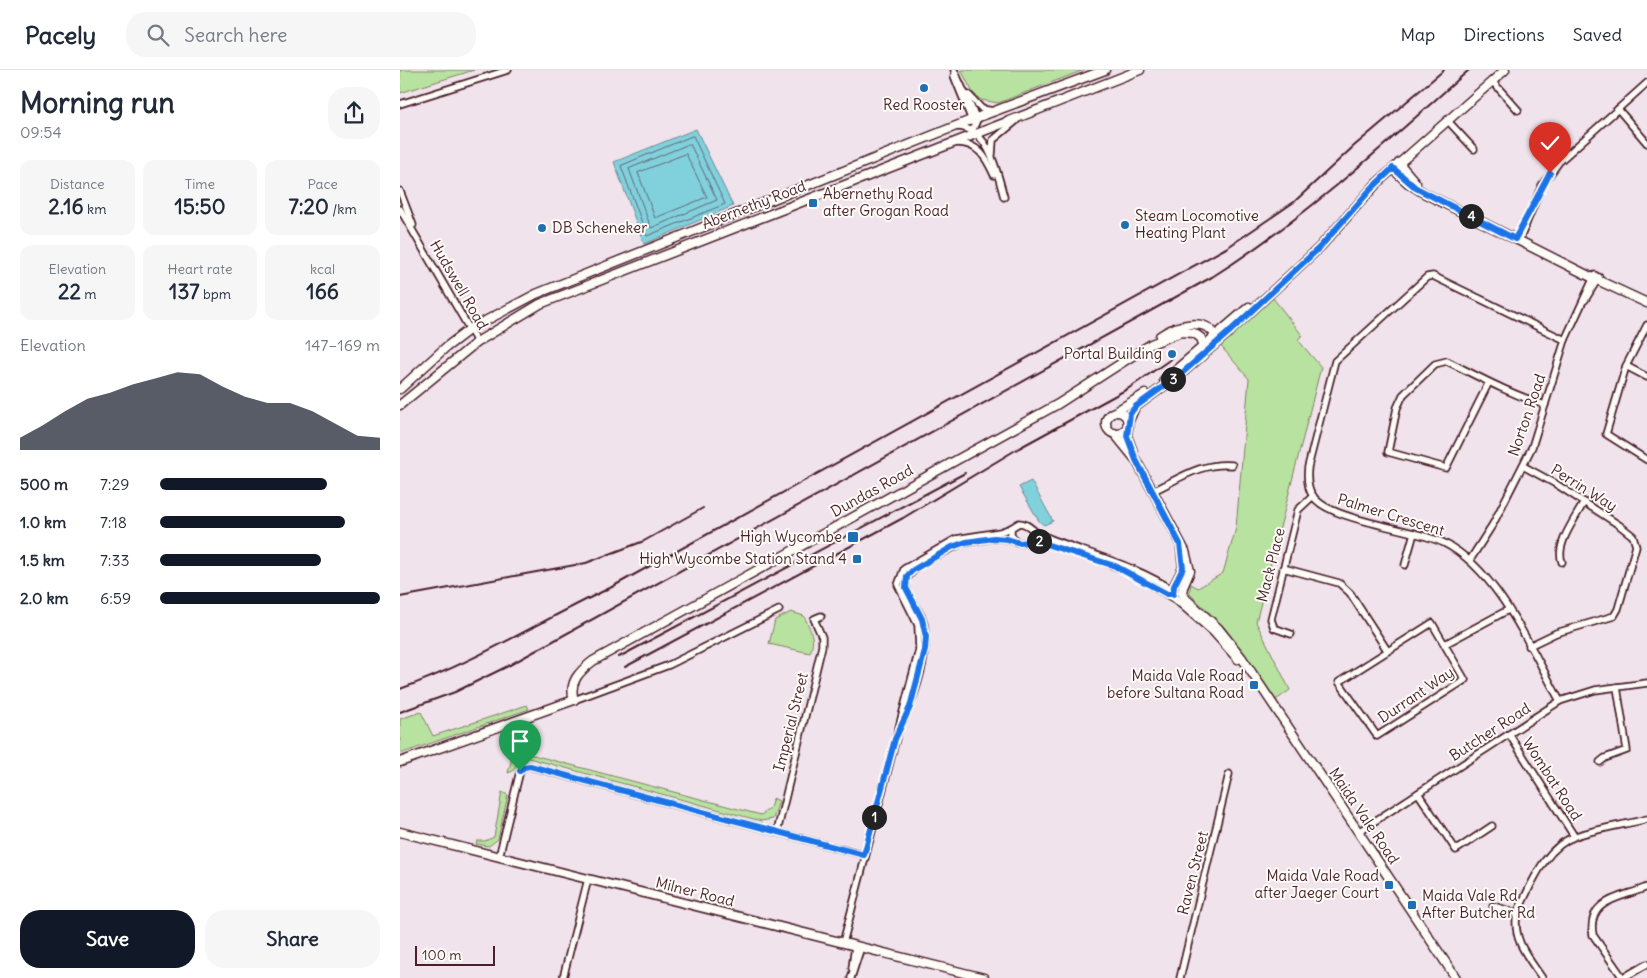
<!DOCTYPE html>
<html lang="en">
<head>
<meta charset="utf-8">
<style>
  body { margin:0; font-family:Delius,sans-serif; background:#f6f6f7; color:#1f2937; height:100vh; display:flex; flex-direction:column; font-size:19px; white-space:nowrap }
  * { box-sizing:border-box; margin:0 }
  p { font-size:16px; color:#747a83 }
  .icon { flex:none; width:28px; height:28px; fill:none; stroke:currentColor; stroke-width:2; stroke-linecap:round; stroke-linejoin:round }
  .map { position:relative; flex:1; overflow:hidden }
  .details { display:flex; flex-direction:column; background:#fff; width:400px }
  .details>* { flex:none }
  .scale { position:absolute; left:15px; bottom:12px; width:80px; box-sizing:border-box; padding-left:5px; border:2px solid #4a1f2b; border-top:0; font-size:14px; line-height:18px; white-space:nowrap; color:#4a1f2b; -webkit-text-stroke:4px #fdfcf7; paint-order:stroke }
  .pin { position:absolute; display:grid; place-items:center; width:42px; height:42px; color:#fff; margin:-51px -21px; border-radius:50% 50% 50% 0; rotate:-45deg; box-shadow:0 0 5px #0007 }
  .pin .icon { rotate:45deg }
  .km { position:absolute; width:25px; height:25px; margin:-12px; border-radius:50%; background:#222; color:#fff; font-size:14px; line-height:25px; text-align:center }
  .round { display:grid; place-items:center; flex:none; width:52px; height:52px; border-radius:20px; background:#f6f6f7 }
  .headline { display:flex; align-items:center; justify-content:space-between; height:85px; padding:0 20px }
  h1 { font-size:28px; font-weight:700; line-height:38px }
  .figures { display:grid; grid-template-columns:repeat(3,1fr); gap:8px; height:85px; padding:5px 20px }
  .figures div { display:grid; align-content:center; border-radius:12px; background:#f6f6f7; text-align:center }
  .figures b { font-size:21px; font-weight:700 }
  .figures small { font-size:14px; font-weight:400 }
  .figures p { font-size:14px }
  .chart { height:140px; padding:10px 20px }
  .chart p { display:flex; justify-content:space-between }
  .chart svg { width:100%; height:90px; margin-top:5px; fill:#111827; opacity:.7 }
  .primary-button { display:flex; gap:10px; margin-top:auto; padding:10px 20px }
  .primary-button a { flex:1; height:58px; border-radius:20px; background:#111827; color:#fff; font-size:20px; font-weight:700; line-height:58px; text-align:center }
  .primary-button a+a { background:#f6f6f7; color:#1f2937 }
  ul { padding:0 20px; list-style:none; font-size:16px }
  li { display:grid; grid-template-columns:80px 60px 1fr; align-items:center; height:38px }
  li i { height:12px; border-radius:6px; background:#111827 }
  header { display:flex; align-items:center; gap:30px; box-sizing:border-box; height:70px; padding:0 25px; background:#fff; border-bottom:1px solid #e0e1e3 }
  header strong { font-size:24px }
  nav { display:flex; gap:28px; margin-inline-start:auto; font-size:18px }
  .search { width:350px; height:45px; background:#f6f6f7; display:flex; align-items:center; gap:12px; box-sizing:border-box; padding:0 18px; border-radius:20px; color:#747a83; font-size:19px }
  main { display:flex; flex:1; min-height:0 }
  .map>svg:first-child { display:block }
</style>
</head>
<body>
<header>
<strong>Pacely</strong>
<div class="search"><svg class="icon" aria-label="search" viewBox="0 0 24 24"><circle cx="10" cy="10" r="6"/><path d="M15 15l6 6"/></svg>Search here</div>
<nav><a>Map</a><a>Directions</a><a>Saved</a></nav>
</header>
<main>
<section class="details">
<div class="headline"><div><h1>Morning run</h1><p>09:54</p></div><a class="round"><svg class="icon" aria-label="share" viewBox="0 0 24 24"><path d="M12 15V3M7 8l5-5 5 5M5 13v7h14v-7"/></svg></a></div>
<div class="figures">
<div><p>Distance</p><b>2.16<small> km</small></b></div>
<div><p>Time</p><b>15:50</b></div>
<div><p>Pace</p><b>7:20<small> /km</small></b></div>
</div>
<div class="figures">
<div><p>Elevation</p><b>22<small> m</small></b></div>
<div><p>Heart rate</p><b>137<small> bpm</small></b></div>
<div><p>kcal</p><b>166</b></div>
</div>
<div class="chart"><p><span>Elevation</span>147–169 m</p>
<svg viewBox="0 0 160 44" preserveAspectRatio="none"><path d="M0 44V38L10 32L20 25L30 19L40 16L50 12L60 9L70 6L80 7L90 13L100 18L110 21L120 21L130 25L140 31L150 37L160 38V44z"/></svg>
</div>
<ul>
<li><b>500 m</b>7:29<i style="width:76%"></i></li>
<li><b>1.0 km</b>7:18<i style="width:84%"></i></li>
<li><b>1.5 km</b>7:33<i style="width:73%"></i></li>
<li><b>2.0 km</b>6:59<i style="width:100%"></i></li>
</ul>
<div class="primary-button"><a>Save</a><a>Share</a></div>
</section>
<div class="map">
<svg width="1247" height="908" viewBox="0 0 1247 908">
  <rect width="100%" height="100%" fill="#f0e3eb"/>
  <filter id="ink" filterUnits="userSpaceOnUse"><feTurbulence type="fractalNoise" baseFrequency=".02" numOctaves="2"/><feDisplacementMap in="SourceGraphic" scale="10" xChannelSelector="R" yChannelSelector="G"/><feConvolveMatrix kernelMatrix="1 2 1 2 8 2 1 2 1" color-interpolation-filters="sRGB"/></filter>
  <g filter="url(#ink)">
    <g fill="#b8e29f" stroke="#818065">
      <path d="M 0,0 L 74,0 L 0,23 Z"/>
      <path d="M 561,0 L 684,0 L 598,33 L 581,30 L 573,23 Z"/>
      <path d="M 873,228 L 902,265 L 898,270 L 921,297 L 856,552 L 890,620 L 876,630 L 824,557 L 789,523 L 791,514 L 798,518 L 823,503 L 836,458 L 849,309 L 819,274 Z"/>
      <path d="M 391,542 L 404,546 C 410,559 416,568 410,583 L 369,574 L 375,550 Z"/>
      <path d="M 127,635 L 129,639 L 0,684 L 0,649 L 21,642 L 33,666 Z"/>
      <path d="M 114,680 L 361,745 L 370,738 L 373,728 L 379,731 L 373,749 L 361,751 L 125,687 L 119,690 L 113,701 L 108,703 Z"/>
      <path d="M 102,722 L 108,725 L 98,769 L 89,776 L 76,774 L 77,771 L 85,771 L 94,767 Z"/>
    </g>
    <g fill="#81d1dd" stroke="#6b8a96">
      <path d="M 296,59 L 333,136 L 244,174 L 214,92 Z"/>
      <path d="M 631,411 L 653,451 L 644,455 L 639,451 L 619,417 Z"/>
    </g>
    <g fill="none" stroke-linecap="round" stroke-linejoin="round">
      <g stroke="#606672" stroke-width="1">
        <path d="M 293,66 L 325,134 L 247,166 L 221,96 Z"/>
        <path d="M 290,74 L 317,130 L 251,158 L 229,99 Z"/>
        <path d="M 286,84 L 307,127 L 255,148 L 238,103 Z"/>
      </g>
      <defs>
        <g id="street">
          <path d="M 554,0 L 577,50 L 571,64"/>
          <path d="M 554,6 L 573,53"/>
          <path d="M 1092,11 L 1118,40"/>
          <path d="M 569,25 L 582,39 L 593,41"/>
          <path d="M 0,34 L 108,0"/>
          <path d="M 1218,39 L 1247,73"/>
          <path d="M 1048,51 L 1074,79"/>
          <path d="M 555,57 C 589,55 597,103 604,127"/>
          <path d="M 557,73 C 578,73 586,87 594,105"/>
          <path d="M 592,85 L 593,70 L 616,51"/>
          <path d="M 0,121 L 13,155"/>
          <path d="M 0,139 L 77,272"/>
          <path d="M 1119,171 L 1142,115 L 1159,92 L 1247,13"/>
          <path d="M 1185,230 L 1199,207"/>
          <path d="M 1247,255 L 1226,296 L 1206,364 L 1247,390"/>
          <path d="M 1226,296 L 1247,307"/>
          <path d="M 1089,312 L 1046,398 L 988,382 L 997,338 L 1003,325 L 1035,294 L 1047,291 C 1079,307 1110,324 1145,335"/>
          <path d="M 1123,396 L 1156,414 L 1219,455 L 1233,466 L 1236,476 L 1218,539 L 1214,546 L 1156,563 L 1129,576"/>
          <path d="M 753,421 C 779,409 801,392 832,395"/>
          <path d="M 615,471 L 611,464 L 611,458 L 619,453 C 629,453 633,462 641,465 C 687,484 734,494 776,522"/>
          <path d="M 1070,490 L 1093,454 L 1132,377 L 1165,270 L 1195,205"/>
          <path d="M 1162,492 C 1155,474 1176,448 1184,432"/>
          <path d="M 1005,495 L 1014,463"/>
          <path d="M 883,498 L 939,513 L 950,523 L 987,580"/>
          <path d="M 1032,553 L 1065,610 L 977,666 L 939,612 Z"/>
          <path d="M 891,564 L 874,558 L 871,549 L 898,440 L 913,426"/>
          <path d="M 1045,574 L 1108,540"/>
          <path d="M 174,630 L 269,595 L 379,540"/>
          <path d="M 1160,631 C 1132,581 1098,500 1044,473 C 1014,458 929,451 913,426 C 907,418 907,406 908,397 L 935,291 L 1027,207 L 1033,206 L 1165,270"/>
          <path d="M 502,653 C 515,626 533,577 522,548 C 517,536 504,524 506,509 L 517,496 L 562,473 L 594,468 L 607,469 L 620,473 L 636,471 L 697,489 L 729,502 L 776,530"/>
          <path d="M 1109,664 L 1174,766"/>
          <path d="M 1200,692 L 1205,688 L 1227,680 L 1217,617"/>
          <path d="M 1018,723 L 1056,780 L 1092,756"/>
          <path d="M 377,762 L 422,576 L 422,567 L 414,549 L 421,546"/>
          <path d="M 958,762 L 1160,631 L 1195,620 L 1247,613"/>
          <path d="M 99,787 L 120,701 L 124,697 L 129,696 L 464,785"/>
          <path d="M 1247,817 C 1223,828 1186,828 1193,865 L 1223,908 L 1247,894"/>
          <path d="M 1093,836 L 1117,843"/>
          <path d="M 443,873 L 519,580 L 518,555 L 498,515 L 504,499 L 556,469 L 600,462 L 611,458"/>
          <path d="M 452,898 L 455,876"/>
          <path d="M 163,908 L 188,809"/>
          <path d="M 451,908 L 461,877"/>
          <path d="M 780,908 L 829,704"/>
          <path d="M 1142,908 C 1128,887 1112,870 1117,843 C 1131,816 1144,777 1176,766 C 1199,758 1224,755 1247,749"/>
        </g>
        <g id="secondary">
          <path d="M 999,93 L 1016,113"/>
          <path d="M 993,99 L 1008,113 L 1024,123 L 1193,208 L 1247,233"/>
          <path d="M 760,266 C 775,255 808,245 817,269"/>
          <path d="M 764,310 L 849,237"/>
          <path d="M 0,319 L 45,278 L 70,259 L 136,224 L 576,48 L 705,0"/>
          <path d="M 0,335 L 77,272 L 140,234 L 740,0"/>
          <circle cx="717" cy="353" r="11"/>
          <path d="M 713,343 L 745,324"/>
          <path d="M 728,353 L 735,337 L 782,303 L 829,262 L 920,177 L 977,113 L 1105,0"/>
          <path d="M 728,357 L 727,366 L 733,382"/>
          <path d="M 714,363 L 736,390 L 785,481 L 790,501 L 784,515"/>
          <path d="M 781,478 L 783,498 L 774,516 L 774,527 L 814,562 L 838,589"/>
          <path d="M 783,517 L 782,523 L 786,529 L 818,558 L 842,588 L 1056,908"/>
          <path d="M 0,692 L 174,630 C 168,612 180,601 193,591 L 658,334 L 751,274 L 781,262 L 794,263 L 801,268 L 803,274 L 801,280"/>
          <path d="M 0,762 L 584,908"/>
        </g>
      </defs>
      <use href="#street" stroke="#4a1f2b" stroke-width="9"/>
      <use href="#secondary" stroke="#4a1f2b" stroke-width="11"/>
      <use href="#street" stroke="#fdfcf7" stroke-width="5.5"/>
      <use href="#secondary" stroke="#fdfcf7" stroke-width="8"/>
      <g stroke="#4a1f2b" stroke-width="2">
        <path d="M 0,527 L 186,493 L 244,471 L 303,438"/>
        <path d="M 219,587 L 565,403"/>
        <path d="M 225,597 L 503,448 L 619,378 L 729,318 L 771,289"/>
        <path d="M 0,619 C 74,593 140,551 210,518 L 828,177 L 894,132 L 954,76 L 1044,0"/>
        <path d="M 0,642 L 55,622 L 108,596 L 812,207 C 906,148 986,73 1069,0"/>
      </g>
    </g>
  </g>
  <g fill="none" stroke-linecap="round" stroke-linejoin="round" filter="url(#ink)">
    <defs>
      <path id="route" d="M 120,701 L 124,697 L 130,696 L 464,785 L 495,669 L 510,637 L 525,580 L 526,567 L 522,549 L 506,518 L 507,506 L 513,500 L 552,477 L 566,472 L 594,468 L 607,469 L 620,473 L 636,471 L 715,496 L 767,524 L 773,524 L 774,516 L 783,498 L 780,474 L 736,390 L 727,366 L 730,344 L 735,337 L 782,303 L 829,262 L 920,177 L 971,119 L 993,98 L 1016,118 L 1115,169 L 1150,103"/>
    </defs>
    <use href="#route" stroke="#fff" stroke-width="10"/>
    <use href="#route" stroke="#1a73e8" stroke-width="6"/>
  </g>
  <g fill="#1f6fb2" stroke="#fdfcf7" stroke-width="2">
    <circle cx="524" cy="18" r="5"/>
    <rect x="408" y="128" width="10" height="10" rx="2.5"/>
    <circle cx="725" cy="155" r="5"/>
    <circle cx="142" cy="158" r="5"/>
    <circle cx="772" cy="284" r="5"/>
    <rect x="447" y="461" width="12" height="12" rx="2.5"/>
    <rect x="452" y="484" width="10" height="10" rx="2.5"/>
    <rect x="849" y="610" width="10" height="10" rx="2.5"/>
    <rect x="984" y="810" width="10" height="10" rx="2.5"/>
    <rect x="1007" y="830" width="10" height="10" rx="2.5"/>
  </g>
  <g text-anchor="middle" stroke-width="4" stroke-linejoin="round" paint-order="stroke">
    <g font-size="15" fill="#4a1f2b" stroke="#fdfcf7" text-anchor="end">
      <text x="524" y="40" text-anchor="middle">Red Rooster</text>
      <text x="423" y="129" text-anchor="start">Abernethy Road<tspan x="423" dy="17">after Grogan Road</tspan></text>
      <text x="735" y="151" text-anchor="start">Steam Locomotive<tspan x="735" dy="17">Heating Plant</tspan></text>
      <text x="152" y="163" text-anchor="start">DB Scheneker</text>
      <text x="762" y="289">Portal Building</text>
      <text x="442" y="472">High Wycombe</text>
      <text x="447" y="494">High Wycombe Station Stand 4</text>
      <text x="844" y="611">Maida Vale Road<tspan x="844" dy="17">before Sultana Road</tspan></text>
      <text x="979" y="811">Maida Vale Road<tspan x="979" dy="17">after Jaeger Court</tspan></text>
      <text x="1022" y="831" text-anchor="start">Maida Vale Rd<tspan x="1022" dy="17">After Butcher Rd</tspan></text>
    </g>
    <g font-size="15" fill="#4a1f2b" stroke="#fdfcf7">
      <text transform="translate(354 135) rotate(-21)" y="5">Abernethy Road</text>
      <text transform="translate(59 215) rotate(60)" y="5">Hudswell Road</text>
      <text transform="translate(1127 345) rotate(-71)" y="5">Norton Road</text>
      <text transform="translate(1184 418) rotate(32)" y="5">Perrin Way</text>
      <text transform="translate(472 421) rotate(-29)" y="5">Dundas Road</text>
      <text transform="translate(991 445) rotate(17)" y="5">Palmer Crescent</text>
      <text transform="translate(871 495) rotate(-76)" y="5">Mack Place</text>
      <text transform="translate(1016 625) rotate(-34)" y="5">Durrant Way</text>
      <text transform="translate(391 652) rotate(-76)" y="5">Imperial Street</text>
      <text transform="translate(1090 662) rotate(-33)" y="5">Butcher Road</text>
      <text transform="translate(1152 709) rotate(57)" y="5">Wombat Road</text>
      <text transform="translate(964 746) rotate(56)" y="5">Maida Vale Road</text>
      <text transform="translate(793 803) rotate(-76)" y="5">Raven Street</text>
      <text transform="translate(295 822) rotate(14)" y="5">Milner Road</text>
    </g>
  </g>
</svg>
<div class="scale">100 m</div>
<div class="pin" style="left:120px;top:701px;background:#1e9e55"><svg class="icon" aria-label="arrive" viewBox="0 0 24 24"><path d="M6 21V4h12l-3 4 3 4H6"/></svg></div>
<div class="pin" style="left:1150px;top:103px;background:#d93025"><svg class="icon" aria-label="check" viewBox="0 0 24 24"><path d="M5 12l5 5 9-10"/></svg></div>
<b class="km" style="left:474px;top:747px">1</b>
<b class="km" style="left:639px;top:471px">2</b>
<b class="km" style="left:773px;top:309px">3</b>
<b class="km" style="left:1071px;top:146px">4</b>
</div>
</main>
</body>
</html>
